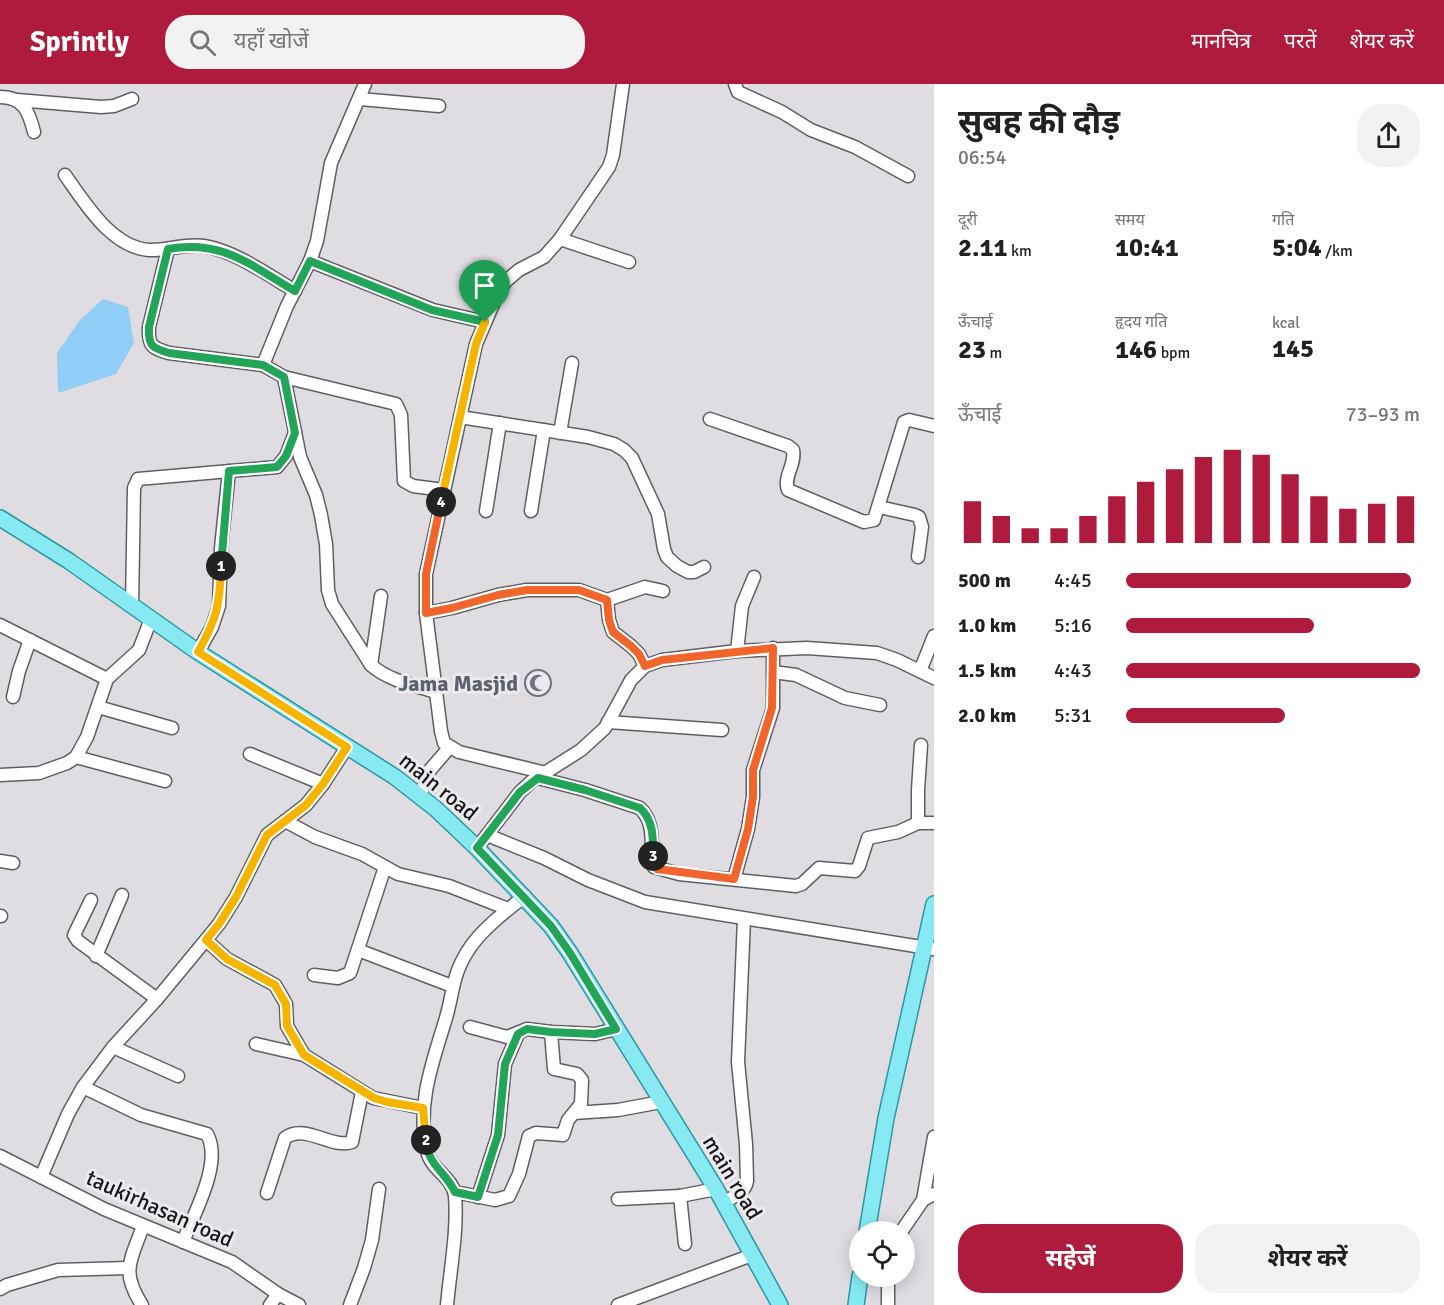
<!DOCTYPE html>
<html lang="hi">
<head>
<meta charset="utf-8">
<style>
  body { margin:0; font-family:Signika,"Noto Sans Devanagari",sans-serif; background:#f2f2f2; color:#202124; height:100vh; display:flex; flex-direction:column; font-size:22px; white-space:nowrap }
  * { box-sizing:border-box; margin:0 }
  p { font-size:20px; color:#757577 }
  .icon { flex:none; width:33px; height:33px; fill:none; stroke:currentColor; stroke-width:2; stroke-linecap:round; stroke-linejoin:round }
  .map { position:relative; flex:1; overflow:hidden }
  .drawer { display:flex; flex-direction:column; background:#fff; width:510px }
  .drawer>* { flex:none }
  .controls { position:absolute; left:849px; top:1137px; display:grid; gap:12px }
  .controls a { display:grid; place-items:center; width:66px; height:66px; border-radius:50%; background:#fff; box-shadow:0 3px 15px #0003; font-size:30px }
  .pin { position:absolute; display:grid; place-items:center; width:51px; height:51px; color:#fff; margin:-62px -26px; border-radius:50% 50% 50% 0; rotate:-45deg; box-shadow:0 0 6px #0007 }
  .pin .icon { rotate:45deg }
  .km { position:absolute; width:30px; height:30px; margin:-15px; border-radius:50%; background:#222; color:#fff; font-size:16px; line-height:30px; text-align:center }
  .round { display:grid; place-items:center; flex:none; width:63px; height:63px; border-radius:24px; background:#f2f2f2 }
  .head { display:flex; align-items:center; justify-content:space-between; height:102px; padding:0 24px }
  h1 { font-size:33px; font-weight:700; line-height:45px }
  .figures { display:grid; grid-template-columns:repeat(3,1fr); gap:9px; height:102px; padding:6px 24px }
  .figures div { display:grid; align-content:center }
  .figures b { font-size:26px; font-weight:700 }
  .figures small { font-size:16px; font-weight:400 }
  .figures p { font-size:16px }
  .chart { height:168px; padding:12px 24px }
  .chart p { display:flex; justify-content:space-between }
  .chart svg { width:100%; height:108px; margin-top:6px; stroke:#af1b3c; stroke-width:6 }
  .primary-button { display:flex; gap:12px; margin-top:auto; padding:12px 24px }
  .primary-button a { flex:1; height:69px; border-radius:24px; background:#af1b3c; color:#fff; font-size:24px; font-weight:700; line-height:69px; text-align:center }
  .primary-button a+a { background:#f2f2f2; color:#202124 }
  ul { padding:0 24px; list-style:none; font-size:20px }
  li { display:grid; grid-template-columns:96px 72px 1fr; align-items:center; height:45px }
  li i { height:15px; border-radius:8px; background:#af1b3c }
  header { display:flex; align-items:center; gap:36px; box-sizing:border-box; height:84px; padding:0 30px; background:#af1b3c; color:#fff }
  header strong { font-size:28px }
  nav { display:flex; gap:33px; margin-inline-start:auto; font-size:21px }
  .search { width:420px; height:54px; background:#f2f2f2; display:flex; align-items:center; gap:15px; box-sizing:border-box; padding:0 21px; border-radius:24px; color:#757577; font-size:22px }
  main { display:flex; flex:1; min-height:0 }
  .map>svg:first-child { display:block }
</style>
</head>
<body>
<header>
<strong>Sprintly</strong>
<div class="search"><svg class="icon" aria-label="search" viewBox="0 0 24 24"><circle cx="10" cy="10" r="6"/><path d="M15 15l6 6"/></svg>यहाँ खोजें</div>
<nav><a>मानचित्र</a><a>परतें</a><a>शेयर करें</a></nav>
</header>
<main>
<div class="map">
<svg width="934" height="1221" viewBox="0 0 934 1221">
  <rect width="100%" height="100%" fill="#e0dde2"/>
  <path fill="#90cef7" d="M 103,215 L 128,223 L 134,259 L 116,290 L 58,309 L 57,269 L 80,236 Z"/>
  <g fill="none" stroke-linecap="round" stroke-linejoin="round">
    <defs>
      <g id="minor">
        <path d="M 735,0 L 738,8 L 782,28 L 811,46 L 855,63 L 908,92"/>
        <path d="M 0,13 C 24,13 29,28 34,48"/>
        <path d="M 360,15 L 439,22"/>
        <path d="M 17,16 L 101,23 L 114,22 L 132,15"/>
        <path d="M 65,91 C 85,119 111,163 149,166 C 167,167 185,159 204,162 C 237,168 266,190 295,207"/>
        <path d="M 560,155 L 629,178"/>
        <path d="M 168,165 L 149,243 C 148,262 152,264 169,269 L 263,281 L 284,293 L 396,320 L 401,331 L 404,397 L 413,402 L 444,406"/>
        <path d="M 310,177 L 433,226 L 485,238"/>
        <path d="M 263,281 L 287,222 L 310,177 L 317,157 L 331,79 L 365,0"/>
        <path d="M 284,293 L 300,373 L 316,411 L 321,431 L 326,460 L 328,506 L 332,520 L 371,581 C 389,597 414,601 436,608"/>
        <path d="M 460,333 L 588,353 L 614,360 L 624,366 L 632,374 L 658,430 L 664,465 L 667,473 L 677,482 L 688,488 L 694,488 L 704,483"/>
        <path d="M 710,335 L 788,362 L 793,366 C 796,381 783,392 788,406 L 864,438 L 874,436 L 904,338 L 909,336 L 934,342"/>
        <path d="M 560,349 L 572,279"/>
        <path d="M 879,423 L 915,431 L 919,433 L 922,443 L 918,473"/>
        <path d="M 486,427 L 500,339"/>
        <path d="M 531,427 L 544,346"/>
        <path d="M 607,516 L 645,503 L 663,507"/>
        <path d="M 132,522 L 134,404 L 138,395 L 277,383 L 286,372 L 295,349"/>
        <path d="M 426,529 L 452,524 L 498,511 L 527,506 L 579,506 L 607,516 L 609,536 L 613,548 L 631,562 L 639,570 L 645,582"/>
        <path d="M 0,541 L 107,595"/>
        <path d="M 737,567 L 742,522 L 754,493"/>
        <path d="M 198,568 L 212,543 L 219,522 L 221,464 L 229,387"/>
        <path d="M 371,581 L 381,512"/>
        <path d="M 920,587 L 934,552"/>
        <path d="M 773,588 L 796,591 L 845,614 L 880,621"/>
        <path d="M 13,613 L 19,587 L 30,556"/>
        <path d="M 98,623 L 172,644"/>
        <path d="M 608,638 L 722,646"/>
        <path d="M 250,670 L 323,700"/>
        <path d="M 76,673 L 165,697"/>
        <path d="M 546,689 L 459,668 L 444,659 L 441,647 L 426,529 L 426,490 L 476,260 L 497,211 L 506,197 L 519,186 L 544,173 L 560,155 L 609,83 L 613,71 L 623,0"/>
        <path d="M 0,691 L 39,689 L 67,679 L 76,673 L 87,653 L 107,595 L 139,566 L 151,535"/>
        <path d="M 538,694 L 585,706 L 640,724 C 657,741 649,762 654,783 L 679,790 L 796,802 L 802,800 L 819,784 L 855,787 L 859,782 L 868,754 L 898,748 L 918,739 L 934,739"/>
        <path d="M 420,712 L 430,686 L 449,664"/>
        <path d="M 285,737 L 315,753 L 362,770 L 398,790 L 449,802 L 508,825"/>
        <path d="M 918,739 L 918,706 L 921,661"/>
        <path d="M 487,751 L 544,774 L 588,796 L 645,818 L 934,865"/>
        <path d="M 477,764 L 520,708 L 532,697 L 581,666 L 605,644 L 631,596 L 645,582 L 662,576 L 737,567 L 807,564 L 877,569 L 897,576 L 934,594"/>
        <path d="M 0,777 L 13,779"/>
        <path d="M 734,795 L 748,745 L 753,713 L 753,686 L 773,624 L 773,564"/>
        <path d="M 91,816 L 74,851 L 78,857 L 157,915"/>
        <path d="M 0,832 L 1,832"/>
        <path d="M 206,856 L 227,875 L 275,901 L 286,920 L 287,942 L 304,971"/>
        <path d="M 358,866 L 452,902"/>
        <path d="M 96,872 L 122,811"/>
        <path d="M 314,891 L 338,894 L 350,889 L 385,783"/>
        <path d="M 470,943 L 507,953 L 527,945 L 551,948 L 595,950 L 616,945"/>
        <path d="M 256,960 L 304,971 L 373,1014 L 423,1024"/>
        <path d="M 113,963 L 178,992"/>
        <path d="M 83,1003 L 141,1031 L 207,1050 C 223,1079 194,1129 183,1158"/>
        <path d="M 574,1029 L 618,1026 L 661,1018"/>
        <path d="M 0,1072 L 104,1125 L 232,1178 L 278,1210 L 299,1221"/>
        <path d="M 41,1093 L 68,1030 L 83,1003 L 113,963 L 157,915 L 219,840 L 236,813 L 267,751 L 306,721 L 323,700 L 347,663"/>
        <path d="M 455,1108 L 495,1116 L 509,1112 L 519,1090 L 529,1052 L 536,1049 L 563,1051 L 568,1036 L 581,1020 L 582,996 L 577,990 L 554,985 L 551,948"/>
        <path d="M 267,1109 L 285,1054 C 305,1039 331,1065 352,1058 L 362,1008"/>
        <path d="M 680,1112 L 685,1160"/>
        <path d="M 478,1113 L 498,1051 L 505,980 L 518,950"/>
        <path d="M 618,1115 L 680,1112 L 716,1105"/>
        <path d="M 923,1116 L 934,1053"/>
        <path d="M 724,1118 C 733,1113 745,1109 747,1097 L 746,1060 L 738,978 L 744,835"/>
        <path d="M 901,1148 L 923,1116 L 934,1110"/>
        <path d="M 0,1205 L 7,1201 L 58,1186 L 128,1184"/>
        <path d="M 142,1221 C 120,1187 131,1176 143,1142"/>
        <path d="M 270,1221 L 278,1210"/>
        <path d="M 350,1221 L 364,1184 L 372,1156 L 379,1105"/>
        <path d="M 447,1221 C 450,1187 458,1146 455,1112 C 453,1093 431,1086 427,1067 C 416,1021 433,977 446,934 C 454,906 452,891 469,865 C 481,846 507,826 525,812"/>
        <path d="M 618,1221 L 752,1171"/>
        <path d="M 888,1221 L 888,1192"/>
      </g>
      <g id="major">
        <path d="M 0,434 L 69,477 L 198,568 L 395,693 L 436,725 L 477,764 L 551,842 L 570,869 L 716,1105 L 780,1221"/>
        <path d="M 867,1148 L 886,1034 L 934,820"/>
        <path d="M 856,1221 L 860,1192"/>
      </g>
    </defs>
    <use href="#minor" stroke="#615e63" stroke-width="15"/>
    <use href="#major" stroke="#2c97a1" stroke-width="18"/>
    <use href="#minor" stroke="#fff" stroke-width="12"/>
    <use href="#major" stroke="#87eaf3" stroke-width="15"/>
  </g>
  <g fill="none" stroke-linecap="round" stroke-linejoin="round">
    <defs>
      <path id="split-1" d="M 221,482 L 229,387 L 277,383 L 286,372 L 295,349 L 284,293 L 263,281 L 169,269 C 152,264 148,262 149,243 L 168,165 C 222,155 250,181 295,207 L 310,177 L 432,226 L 485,238"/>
      <path id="split-2" d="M 221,482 C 220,520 217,535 198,568 L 347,663 L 323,700 L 306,721 L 267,751 L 236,813 L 219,840 L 206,856 L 227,875 L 275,901 L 286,920 L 287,942 L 304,971 L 374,1014 L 387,1018 L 423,1024 L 426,1056"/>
      <path id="split-3" d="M 426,1056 C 428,1082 445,1087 455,1108 L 478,1113 L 498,1051 L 505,980 L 518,950 L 527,945 L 551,948 L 595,950 L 616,945 L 570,869 L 551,842 L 477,764 L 520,708 L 538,694 L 585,706 L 640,724 C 654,737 653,754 653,772"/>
      <path id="split-4" d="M 441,418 L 426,490 L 426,529 L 452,524 L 498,511 L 527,506 L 579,506 L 607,516 L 609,536 L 613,548 L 631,562 L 639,570 L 645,582 L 662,576 L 773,564 L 772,624 L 753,686 L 753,713 L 748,745 L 734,795 L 657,785 L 653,780 L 653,772"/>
      <path id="split-5" d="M 441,418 L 476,260 L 485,238"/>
    </defs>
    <use href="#split-1" stroke="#fff" stroke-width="12"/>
    <use href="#split-2" stroke="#fff" stroke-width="12"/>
    <use href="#split-3" stroke="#fff" stroke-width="12"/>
    <use href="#split-4" stroke="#fff" stroke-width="12"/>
    <use href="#split-5" stroke="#fff" stroke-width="12"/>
    <use href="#split-1" stroke="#22a559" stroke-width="8"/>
    <use href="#split-2" stroke="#f5b400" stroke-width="8"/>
    <use href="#split-3" stroke="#22a559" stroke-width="8"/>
    <use href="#split-4" stroke="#f0652b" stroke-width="8"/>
    <use href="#split-5" stroke="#f5b400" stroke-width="8"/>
  </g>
  <defs>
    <symbol id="mosque-ring" viewBox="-11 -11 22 22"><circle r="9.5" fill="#edeaef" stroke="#6b7280" stroke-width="1.5"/><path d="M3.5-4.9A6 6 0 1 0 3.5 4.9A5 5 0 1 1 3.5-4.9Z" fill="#6b7280"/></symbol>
  </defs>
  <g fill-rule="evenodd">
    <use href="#mosque-ring" x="523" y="584" width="30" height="30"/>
  </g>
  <g text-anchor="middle" stroke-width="6" stroke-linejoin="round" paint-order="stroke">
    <g font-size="22" font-weight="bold" fill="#5b616d" stroke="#edeaef" text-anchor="end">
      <text x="518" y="607">Jama Masjid</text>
    </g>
    <g font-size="22" fill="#171618" stroke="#edeaef">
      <text transform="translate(439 702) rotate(39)" y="8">main road</text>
      <text transform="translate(733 1093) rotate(59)" y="8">main road</text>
      <text transform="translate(160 1124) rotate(24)" y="8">taukirhasan road</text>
    </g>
  </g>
</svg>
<div class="controls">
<a><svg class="icon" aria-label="locate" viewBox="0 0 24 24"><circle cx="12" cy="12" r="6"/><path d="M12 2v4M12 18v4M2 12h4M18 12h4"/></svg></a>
</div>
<div class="pin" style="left:485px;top:238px;background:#1e9e55"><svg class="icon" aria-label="arrive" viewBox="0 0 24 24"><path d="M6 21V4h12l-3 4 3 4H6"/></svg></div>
<b class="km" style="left:221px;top:482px">1</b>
<b class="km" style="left:426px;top:1056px">2</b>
<b class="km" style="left:653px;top:772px">3</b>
<b class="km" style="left:441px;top:418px">4</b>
</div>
<section class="drawer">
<div class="head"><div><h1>सुबह की दौड़</h1><p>06:54</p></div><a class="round"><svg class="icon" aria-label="share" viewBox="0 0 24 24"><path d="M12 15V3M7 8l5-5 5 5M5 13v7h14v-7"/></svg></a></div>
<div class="figures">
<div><p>दूरी</p><b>2.11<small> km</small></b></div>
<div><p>समय</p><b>10:41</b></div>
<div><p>गति</p><b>5:04<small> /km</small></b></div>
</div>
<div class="figures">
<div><p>ऊँचाई</p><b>23<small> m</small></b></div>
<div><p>हृदय गति</p><b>146<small> bpm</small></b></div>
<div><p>kcal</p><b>145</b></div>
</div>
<div class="chart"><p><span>ऊँचाई</span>73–93 m</p>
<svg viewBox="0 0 160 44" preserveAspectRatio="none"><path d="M5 44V27M15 44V33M25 44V38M35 44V38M45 44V33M55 44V25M65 44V19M75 44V14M85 44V9M95 44V6M105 44V8M115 44V16M125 44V25M135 44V30M145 44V28M155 44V25"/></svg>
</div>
<ul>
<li><b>500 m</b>4:45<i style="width:97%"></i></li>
<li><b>1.0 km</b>5:16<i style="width:64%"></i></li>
<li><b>1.5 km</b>4:43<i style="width:100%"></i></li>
<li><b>2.0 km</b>5:31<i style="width:54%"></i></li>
</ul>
<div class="primary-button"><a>सहेजें</a><a>शेयर करें</a></div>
</section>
</main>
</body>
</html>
